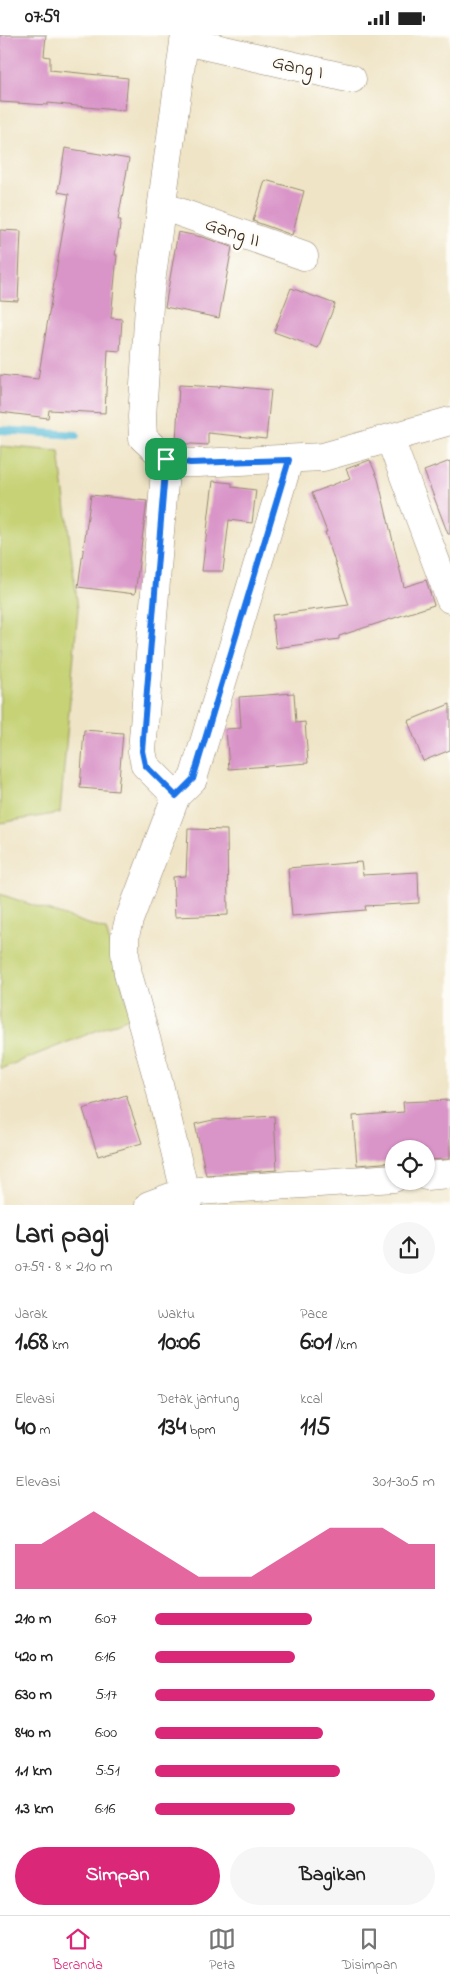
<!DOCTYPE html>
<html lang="id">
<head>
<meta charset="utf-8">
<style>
  body { margin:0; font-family:"Indie Flower",sans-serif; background:#f6f6f6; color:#222; height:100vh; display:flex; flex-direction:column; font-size:19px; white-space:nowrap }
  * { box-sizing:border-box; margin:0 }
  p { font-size:16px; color:#767676 }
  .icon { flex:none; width:28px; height:28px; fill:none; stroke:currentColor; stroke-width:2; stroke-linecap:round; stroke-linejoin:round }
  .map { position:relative; height:1170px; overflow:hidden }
  .side { display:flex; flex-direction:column; background:#fff; flex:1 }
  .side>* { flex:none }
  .controls { position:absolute; left:385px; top:1105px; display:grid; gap:10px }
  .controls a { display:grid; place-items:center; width:50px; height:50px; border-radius:50%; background:#fff; box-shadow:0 1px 4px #0004; font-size:25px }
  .pin { position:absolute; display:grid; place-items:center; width:42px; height:42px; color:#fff; margin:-21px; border-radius:10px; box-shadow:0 2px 8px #0006 }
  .round { display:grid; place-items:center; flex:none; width:52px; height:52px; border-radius:26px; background:#f6f6f6 }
  .headline { display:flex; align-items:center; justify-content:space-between; height:85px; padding:0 15px }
  h1 { font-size:28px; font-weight:800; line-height:38px }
  .figures { display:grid; grid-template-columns:repeat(3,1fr); gap:8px; height:85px; padding:5px 15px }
  .figures div { display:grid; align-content:center }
  .figures b { font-size:25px; font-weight:800 }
  .figures small { font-size:14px; font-weight:400 }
  .figures p { font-size:14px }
  .chart { height:140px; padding:10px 15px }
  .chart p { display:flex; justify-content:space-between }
  .chart svg { width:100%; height:90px; margin-top:5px; fill:#db2777; opacity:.7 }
  .cta { display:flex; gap:10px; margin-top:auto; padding:10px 15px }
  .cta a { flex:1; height:58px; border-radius:30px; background:#db2777; color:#fff; font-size:20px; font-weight:800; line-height:58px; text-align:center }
  .cta a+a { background:#f6f6f6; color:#222 }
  ul { padding:0 15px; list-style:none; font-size:16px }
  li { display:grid; grid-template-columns:80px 60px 1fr; align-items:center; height:38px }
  li i { height:12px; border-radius:6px; background:#db2777 }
  .status { display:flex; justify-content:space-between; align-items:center; height:35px; padding:0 25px; background:#fff; direction:ltr }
  .status svg { height:14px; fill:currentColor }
  .dock { display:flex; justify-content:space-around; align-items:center; height:70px; border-top:1px solid #e0e0e0; background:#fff; font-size:14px; color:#767676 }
  .dock a { display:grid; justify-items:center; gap:2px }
  .dock .on { color:#db2777 }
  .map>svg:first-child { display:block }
</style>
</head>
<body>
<div class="status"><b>07:59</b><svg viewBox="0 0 49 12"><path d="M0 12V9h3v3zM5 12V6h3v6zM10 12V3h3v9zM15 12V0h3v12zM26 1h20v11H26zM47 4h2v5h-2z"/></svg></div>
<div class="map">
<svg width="450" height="1170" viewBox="0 0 450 1170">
  <rect width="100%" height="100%" fill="#fdfcf7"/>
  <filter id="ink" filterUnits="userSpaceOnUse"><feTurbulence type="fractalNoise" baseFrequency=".02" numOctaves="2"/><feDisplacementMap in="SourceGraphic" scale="10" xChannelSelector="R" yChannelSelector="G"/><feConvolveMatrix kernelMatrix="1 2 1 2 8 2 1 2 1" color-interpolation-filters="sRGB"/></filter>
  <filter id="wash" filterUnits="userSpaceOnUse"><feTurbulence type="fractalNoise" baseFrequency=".0096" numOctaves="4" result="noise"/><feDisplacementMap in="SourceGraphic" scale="20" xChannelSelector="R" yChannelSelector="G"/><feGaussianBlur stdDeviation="1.12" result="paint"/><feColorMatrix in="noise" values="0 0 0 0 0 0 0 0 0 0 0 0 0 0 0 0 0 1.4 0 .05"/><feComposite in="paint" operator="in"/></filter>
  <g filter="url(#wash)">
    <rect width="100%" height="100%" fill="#efe4c6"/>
    <g fill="#c6d274" stroke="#807e49">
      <path d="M 0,411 L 59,416 L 78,574 L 60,778 L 0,788 Z"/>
      <path d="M 0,859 L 106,895 L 131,982 L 0,1034 Z"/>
    </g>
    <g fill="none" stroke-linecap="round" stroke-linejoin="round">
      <path stroke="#5abcd8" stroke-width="8" d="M 0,395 L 76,400"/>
    </g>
    <g id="blocks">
      <g fill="#d994c8">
        <path d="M 0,0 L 46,0 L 44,21 L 50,22 L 50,35 L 128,43 L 125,76 L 48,68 L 48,70 L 0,67 Z"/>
        <path d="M 65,113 L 129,124 L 118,185 L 121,185 L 115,220 L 117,220 L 111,283 L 122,284 L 120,316 L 108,315 L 105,378 L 49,375 L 48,383 L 0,377 L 0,340 L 38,344 L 69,159 L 58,157 Z"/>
        <path d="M 265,145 L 304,156 L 292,200 L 253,186 Z"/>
        <path d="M 0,195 L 21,196 L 18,266 L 0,265 Z"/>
        <path d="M 178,197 L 202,202 L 232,212 L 219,283 L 165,272 Z"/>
        <path d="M 291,253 L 335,269 L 318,313 L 274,297 Z"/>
        <path d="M 179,350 L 220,352 L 220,350 L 271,355 L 266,404 L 208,398 L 208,410 L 176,408 Z"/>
        <path d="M 370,425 L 378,444 L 404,552 L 426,545 L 434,570 L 339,601 L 339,604 L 276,613 L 272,580 L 349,570 L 325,497 L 327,497 L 312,458 L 350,443 L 346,434 Z"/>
        <path d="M 450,426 L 450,499 L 448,499 L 424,436 Z"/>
        <path d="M 213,446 L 232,448 L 232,452 L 256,455 L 252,488 L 229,485 L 223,536 L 202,536 Z"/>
        <path d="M 91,460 L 147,466 L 135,559 L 78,552 Z"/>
        <path d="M 294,658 L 296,688 L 305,687 L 308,728 L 229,734 L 226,694 L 241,693 L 239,662 Z"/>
        <path d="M 450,669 L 450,715 L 423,726 L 408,686 Z"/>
        <path d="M 84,695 L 123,698 L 118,756 L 80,753 Z"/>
        <path d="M 188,794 L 227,795 L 228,880 L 175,882 L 173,842 L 186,841 Z"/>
        <path d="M 361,827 L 363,840 L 418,837 L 419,868 L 365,871 L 366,875 L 292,881 L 288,833 Z"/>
        <path d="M 126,1060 L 142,1108 L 98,1121 L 83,1074 Z"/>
        <path d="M 450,1065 L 450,1124 L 426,1125 L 426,1114 L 394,1114 L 394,1127 L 357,1130 L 353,1081 L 404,1077 L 403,1067 Z"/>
        <path d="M 274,1081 L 277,1135 L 206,1140 L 195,1089 L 213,1085 Z"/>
      </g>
    </g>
  </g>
  <g filter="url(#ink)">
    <use href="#blocks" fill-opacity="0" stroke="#958772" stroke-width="1"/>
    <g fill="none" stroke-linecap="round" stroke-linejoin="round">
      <defs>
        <g id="minor">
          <path d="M 185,0 L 150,255 L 142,382 L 143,403 L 166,424 L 179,428 L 198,428 L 323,422 L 450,386"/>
          <path d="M 185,6 L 352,44"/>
          <path d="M 162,171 L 304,221"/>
          <path d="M 390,404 L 450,564"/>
          <path d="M 166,424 L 142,716 L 145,730 L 176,761"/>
          <path d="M 426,1141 L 450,1139"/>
          <path d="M 149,1170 L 184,1157 L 394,1143"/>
          <path d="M 188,1170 L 159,1049 L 128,939 L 125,918 L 125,901 L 129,885 L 176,761 L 193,744 L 289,425"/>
        </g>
      </defs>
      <use href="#minor" stroke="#958772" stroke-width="29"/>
      <use href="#minor" stroke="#fff" stroke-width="28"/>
    </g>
  </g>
  <g fill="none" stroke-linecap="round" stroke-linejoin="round" filter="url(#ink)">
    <defs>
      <path id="route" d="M 166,424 L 190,428 L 289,425 L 193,744 L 176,761 L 145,730 L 142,716 Z"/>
    </defs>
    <use href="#route" stroke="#fff" stroke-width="10"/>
    <use href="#route" stroke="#1a73e8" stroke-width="6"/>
  </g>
  <g text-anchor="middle" stroke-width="5" stroke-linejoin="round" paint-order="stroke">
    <g font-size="20" fill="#3b2a1e" stroke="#fdfcf7">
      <text transform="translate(298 31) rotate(13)" y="7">Gang I</text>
      <text transform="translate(233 196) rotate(19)" y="7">Gang II</text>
    </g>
  </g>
</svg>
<div class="controls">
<a><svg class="icon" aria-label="locate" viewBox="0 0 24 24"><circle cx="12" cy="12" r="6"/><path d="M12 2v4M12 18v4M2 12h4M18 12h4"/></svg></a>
</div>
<div class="pin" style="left:166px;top:424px;background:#1e9e55"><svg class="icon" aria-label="arrive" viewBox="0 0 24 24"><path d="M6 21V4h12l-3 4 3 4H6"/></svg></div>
</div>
<section class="side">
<div class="headline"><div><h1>Lari pagi</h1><p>07:59 · 8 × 210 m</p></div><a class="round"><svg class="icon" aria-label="share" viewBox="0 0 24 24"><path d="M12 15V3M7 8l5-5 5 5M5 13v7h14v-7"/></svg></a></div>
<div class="figures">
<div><p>Jarak</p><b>1.68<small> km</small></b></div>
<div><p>Waktu</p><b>10:06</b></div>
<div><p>Pace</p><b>6:01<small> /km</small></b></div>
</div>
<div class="figures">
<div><p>Elevasi</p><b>40<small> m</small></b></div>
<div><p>Detak jantung</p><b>134<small> bpm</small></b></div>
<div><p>kcal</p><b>115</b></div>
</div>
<div class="chart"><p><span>Elevasi</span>301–305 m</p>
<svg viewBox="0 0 160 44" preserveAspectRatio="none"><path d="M0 44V22L10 22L20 14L30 6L40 14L50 22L60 30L70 38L80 38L90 38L100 30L110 22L120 14L130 14L140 14L150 22L160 22V44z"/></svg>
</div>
<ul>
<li><b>210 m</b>6:07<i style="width:56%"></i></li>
<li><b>420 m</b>6:16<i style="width:50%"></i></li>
<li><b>630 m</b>5:17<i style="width:100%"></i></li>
<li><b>840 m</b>6:00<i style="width:60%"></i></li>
<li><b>1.1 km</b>5:51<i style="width:66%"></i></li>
<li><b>1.3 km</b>6:16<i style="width:50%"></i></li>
</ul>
<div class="cta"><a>Simpan</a><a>Bagikan</a></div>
</section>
<nav class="dock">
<a class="on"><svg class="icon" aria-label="home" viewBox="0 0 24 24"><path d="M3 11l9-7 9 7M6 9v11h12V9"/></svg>Beranda</a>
<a><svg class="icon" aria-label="map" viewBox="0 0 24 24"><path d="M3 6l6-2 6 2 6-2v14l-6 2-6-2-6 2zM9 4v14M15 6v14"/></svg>Peta</a>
<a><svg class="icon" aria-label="saved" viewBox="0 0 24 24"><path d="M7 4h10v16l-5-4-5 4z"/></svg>Disimpan</a>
</nav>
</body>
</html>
